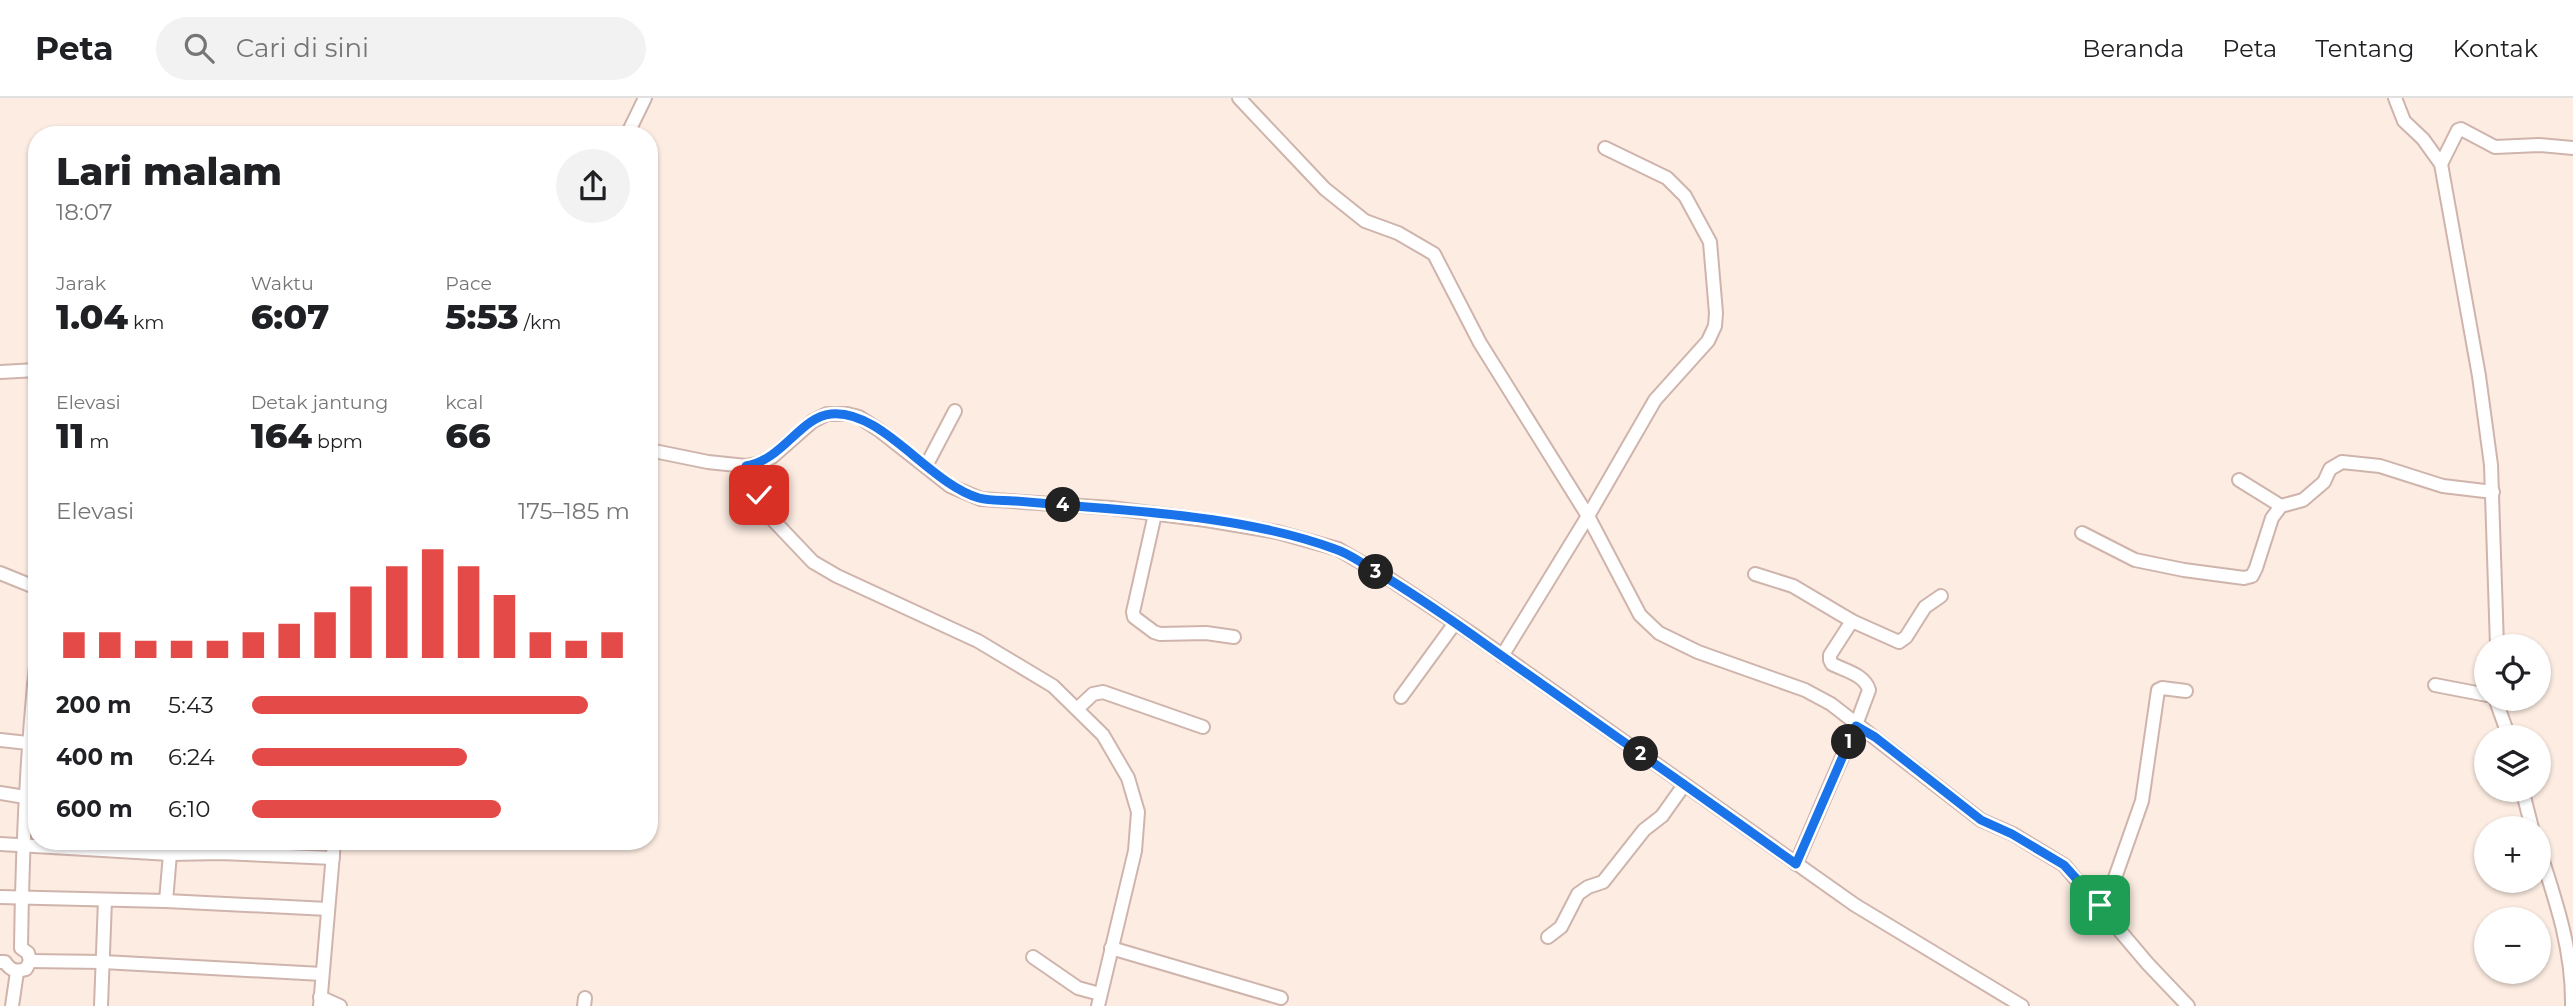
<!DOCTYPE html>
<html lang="id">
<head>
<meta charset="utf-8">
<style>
  body { margin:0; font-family:Montserrat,sans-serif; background:#f2f2f2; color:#202124; height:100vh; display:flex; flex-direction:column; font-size:26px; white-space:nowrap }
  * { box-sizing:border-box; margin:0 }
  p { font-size:23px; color:#757577 }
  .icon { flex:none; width:38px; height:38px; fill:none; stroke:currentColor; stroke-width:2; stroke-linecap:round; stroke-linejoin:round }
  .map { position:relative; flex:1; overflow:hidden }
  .details { position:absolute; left:28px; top:28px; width:630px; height:724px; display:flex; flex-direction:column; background:#fff; border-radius:28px; box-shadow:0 2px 5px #0004 }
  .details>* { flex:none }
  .fabs { position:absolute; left:2474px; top:536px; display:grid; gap:14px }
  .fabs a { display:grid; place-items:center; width:77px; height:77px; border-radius:50%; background:#fff; box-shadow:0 2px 5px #0004; font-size:35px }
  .pin { position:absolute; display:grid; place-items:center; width:60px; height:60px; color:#fff; margin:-30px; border-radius:14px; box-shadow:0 4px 10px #0006 }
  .km { position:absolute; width:35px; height:35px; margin:-18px; border-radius:50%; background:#222; color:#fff; font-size:19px; line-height:35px; text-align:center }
  .round { display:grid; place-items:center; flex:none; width:74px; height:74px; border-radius:37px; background:#f2f2f2 }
  .headline { display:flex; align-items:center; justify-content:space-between; height:119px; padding:0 28px }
  h1 { font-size:38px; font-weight:800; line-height:52px }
  .stats { display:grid; grid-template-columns:repeat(3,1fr); gap:10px; height:119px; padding:7px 28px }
  .stats div { display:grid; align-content:center }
  .stats b { font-size:35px; font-weight:800 }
  .stats small { font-size:19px; font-weight:400 }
  .stats p { font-size:19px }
  .chart { height:196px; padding:14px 28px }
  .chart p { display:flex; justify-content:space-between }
  .chart svg { width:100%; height:126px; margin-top:7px; stroke:#e44b48; stroke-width:6 }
  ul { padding:0 28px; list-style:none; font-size:23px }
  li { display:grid; grid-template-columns:112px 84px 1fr; align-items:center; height:52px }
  li i { height:18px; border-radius:9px; background:#e44b48 }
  header { display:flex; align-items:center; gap:42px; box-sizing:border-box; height:98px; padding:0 35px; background:#fff; border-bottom:2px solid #e0e0e0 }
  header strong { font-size:33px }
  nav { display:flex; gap:38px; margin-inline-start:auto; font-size:24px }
  .search { width:490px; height:63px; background:#f2f2f2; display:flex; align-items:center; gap:18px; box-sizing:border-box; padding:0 24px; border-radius:38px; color:#757577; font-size:26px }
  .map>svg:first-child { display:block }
</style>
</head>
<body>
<header>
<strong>Peta</strong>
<div class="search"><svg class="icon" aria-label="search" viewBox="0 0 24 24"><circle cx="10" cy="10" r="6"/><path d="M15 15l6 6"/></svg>Cari di sini</div>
<nav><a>Beranda</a><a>Peta</a><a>Tentang</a><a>Kontak</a></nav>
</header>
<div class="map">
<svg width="2573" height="908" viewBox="0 0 2573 908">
  <rect width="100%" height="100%" fill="#fcece2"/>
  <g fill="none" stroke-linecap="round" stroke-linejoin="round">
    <defs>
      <g id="minor">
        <path d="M 1239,0 L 1325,91 L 1365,123 L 1398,135 L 1434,156 L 1480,245 L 1588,418 L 1640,517 L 1659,535 L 1698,554 L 1805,592 L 1831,606 L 1981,722 L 2013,736 L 2064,767 L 2148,866 L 2188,908"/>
        <path d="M 2395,0 L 2404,23 L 2423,41 L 2441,66 L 2479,278 L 2491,367 L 2497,548"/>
        <path d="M 627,37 L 645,0"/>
        <path d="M 2441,66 L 2458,32 L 2461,31 L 2495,49 L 2539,47 L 2573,50"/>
        <path d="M 0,274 L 37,272"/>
        <path d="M 649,352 L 708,364 L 746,368 L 758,366 L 772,359 L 813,323 L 827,316 L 847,316 L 859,319 L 879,332 L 950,388 L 981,401 L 1111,410 L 1206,422 L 1277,434 L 1338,451 L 1391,482 L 1475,538 L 1855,807 L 2022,908"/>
        <path d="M 746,368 L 759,397 L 774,423 L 813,464 L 837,478 L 978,543 L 1053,588 L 1103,637 L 1128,680 L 1138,714 L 1135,753 L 1098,908"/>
        <path d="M 926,368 L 955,313"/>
        <path d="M 2239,382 L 2281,408"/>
        <path d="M 1155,416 L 1133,514 L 1134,519 L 1154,534 L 1160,536 L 1206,535 L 1234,539"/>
        <path d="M 2082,435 L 2135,462 L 2184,472 L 2244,480 L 2252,478 L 2256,470 L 2272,420 L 2281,408 L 2303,402 L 2324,384 L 2330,371 L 2342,364 L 2380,368 L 2443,388 L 2493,394"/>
        <path d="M 0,475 L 37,490"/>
        <path d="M 1755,476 L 1793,488 L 1852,523 L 1830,557 L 1830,562 L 1832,566 C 1846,573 1865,577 1869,592 L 1856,627 L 1796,766"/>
        <path d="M 1852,523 L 1899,544 L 1906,539 L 1925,509 L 1941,498"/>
        <path d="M 1502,558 L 1588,418 L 1655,302 L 1708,243 L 1715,228 L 1716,215 L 1710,144 L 1685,98 L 1667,80 L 1605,50"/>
        <path d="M 34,587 L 37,560"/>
        <path d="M 2435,587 L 2487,597"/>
        <path d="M 1401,599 L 1455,525"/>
        <path d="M 2495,600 L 2509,639"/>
        <path d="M 1077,611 L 1093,596 L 1103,594 L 1203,629"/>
        <path d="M 0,642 L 28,645"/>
        <path d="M 2522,691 L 2532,730"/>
        <path d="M 0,695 L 25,699"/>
        <path d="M 0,746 L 170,756 L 221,755 L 333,760"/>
        <path d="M 2539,751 C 2556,803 2573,853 2572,908"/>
        <path d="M 0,799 L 166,803 L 171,744"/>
        <path d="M 166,803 L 328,811"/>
        <path d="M 2104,811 L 2142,703 L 2158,592 L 2162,590 L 2186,593"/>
        <path d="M 1548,839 L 1561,829 L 1578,796 L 1588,789 L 1603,784 L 1644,732 L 1662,718 L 1684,687"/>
        <path d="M 1111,850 L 1281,900"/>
        <path d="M 1033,859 L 1078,890 L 1100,896"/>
        <path d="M 30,863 L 103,864 L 322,876"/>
        <path d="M 0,864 L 5,864 C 11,873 16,874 26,871 L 30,863 L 28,855 L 21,850 C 22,762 26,674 34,587 L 37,587"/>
        <path d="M 320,899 L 340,908"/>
        <path d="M 12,908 L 17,874"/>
        <path d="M 101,908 L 105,802"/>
        <path d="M 320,908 L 334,744"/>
        <path d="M 584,908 L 585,900"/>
      </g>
    </defs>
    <use href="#minor" stroke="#cfb4ac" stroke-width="16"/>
    <use href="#minor" stroke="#fff" stroke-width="12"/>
  </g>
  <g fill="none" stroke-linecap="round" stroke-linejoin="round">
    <defs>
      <path id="route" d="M 759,397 L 746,368 C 783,362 800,319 831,316 C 882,311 928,385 979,400 C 990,403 1004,402 1015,403 C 1039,405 1063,407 1087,409 C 1167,415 1259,423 1335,451 C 1348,455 1360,464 1372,471 C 1413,495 1453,523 1492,551 C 1593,622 1695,694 1796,766 L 1856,628 L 1875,639 L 1981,722 L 2012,736 L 2064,767 L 2100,807"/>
    </defs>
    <use href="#route" stroke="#fff" stroke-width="14"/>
    <use href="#route" stroke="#1a73e8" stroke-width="9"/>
  </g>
</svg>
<div class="fabs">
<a><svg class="icon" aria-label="locate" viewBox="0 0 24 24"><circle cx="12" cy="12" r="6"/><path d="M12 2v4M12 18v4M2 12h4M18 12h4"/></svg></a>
<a><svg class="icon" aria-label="layers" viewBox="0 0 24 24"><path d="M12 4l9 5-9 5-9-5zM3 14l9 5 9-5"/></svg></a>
<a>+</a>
<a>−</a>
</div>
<div class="pin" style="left:2100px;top:807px;background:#1e9e55"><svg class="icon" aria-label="arrive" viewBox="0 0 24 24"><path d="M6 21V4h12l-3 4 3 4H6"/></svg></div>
<div class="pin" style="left:759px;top:397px;background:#d93025"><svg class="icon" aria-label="check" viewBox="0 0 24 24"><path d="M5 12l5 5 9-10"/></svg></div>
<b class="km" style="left:1849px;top:644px">1</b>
<b class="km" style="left:1641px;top:656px">2</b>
<b class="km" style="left:1376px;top:474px">3</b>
<b class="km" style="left:1063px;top:407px">4</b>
<section class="details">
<div class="headline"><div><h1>Lari malam</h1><p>18:07</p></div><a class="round"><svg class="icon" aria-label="share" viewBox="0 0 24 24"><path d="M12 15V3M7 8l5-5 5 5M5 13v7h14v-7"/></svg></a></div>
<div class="stats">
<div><p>Jarak</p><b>1.04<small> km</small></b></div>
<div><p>Waktu</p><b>6:07</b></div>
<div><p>Pace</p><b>5:53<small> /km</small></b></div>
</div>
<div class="stats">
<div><p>Elevasi</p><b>11<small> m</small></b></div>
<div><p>Detak jantung</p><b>164<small> bpm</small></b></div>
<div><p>kcal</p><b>66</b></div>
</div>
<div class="chart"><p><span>Elevasi</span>175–185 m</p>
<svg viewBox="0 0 160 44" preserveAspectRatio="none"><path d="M5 44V35M15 44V35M25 44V38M35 44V38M45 44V38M55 44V35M65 44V32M75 44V28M85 44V19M95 44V12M105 44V6M115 44V12M125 44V22M135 44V35M145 44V38M155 44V35"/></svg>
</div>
<ul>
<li><b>200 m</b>5:43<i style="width:89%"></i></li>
<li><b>400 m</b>6:24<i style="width:57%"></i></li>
<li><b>600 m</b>6:10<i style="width:66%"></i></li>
</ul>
</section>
</div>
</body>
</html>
